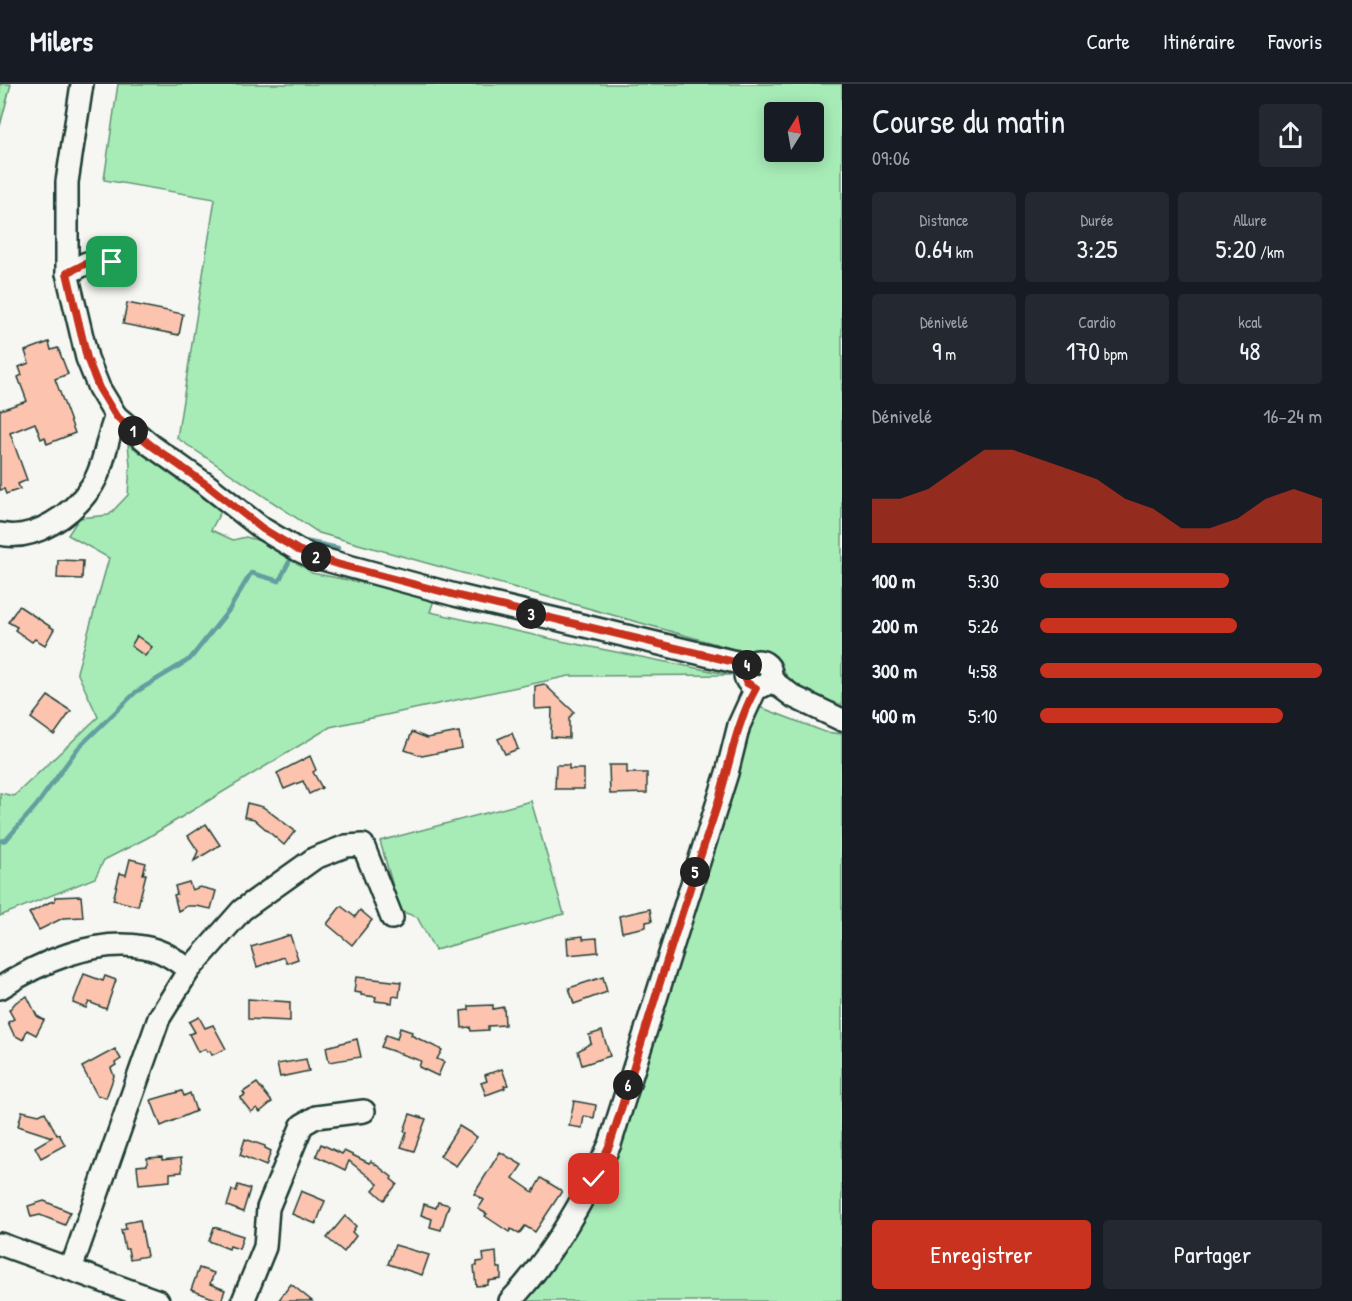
<!DOCTYPE html>
<html lang="fr">
<head>
<meta charset="utf-8">
<style>
  body { margin:0; font-family:"Patrick Hand",sans-serif; background:#242831; color:#f1f3f6; height:100vh; display:flex; flex-direction:column; font-size:22px; white-space:nowrap }
  * { box-sizing:border-box; margin:0 }
  p { font-size:20px; color:#9ea1a6 }
  .icon { flex:none; width:33px; height:33px; fill:none; stroke:currentColor; stroke-width:2; stroke-linecap:round; stroke-linejoin:round }
  .map { position:relative; flex:1; overflow:hidden }
  .panel { display:flex; flex-direction:column; background:#171b24; width:510px }
  .panel>* { flex:none }
  .needle { width:39px; rotate:11deg }
  .buttons { position:absolute; left:764px; top:18px; display:grid; gap:12px }
  .buttons a { display:grid; place-items:center; width:60px; height:60px; border-radius:6px; background:#171b24; box-shadow:0 3px 15px #0003; font-size:30px }
  .pin { position:absolute; display:grid; place-items:center; width:51px; height:51px; color:#fff; margin:-26px; border-radius:12px; box-shadow:0 3px 9px #0006 }
  .km { position:absolute; width:30px; height:30px; margin:-15px; border-radius:50%; background:#222; color:#fff; font-size:16px; line-height:30px; text-align:center }
  .round { display:grid; place-items:center; flex:none; width:63px; height:63px; border-radius:6px; background:#242831 }
  .overview { display:flex; align-items:center; justify-content:space-between; height:102px; padding:0 30px }
  h1 { font-size:33px; font-weight:600; line-height:45px }
  .stats { display:grid; grid-template-columns:repeat(3,1fr); gap:9px; height:102px; padding:6px 30px }
  .stats div { display:grid; align-content:center; border-radius:6px; background:#242831; text-align:center }
  .stats b { font-size:26px; font-weight:600 }
  .stats small { font-size:16px; font-weight:400 }
  .stats p { font-size:16px }
  .chart { height:168px; padding:12px 30px }
  .chart p { display:flex; justify-content:space-between }
  .chart svg { width:100%; height:108px; margin-top:6px; fill:#c8321e; opacity:.7 }
  .action { display:flex; gap:12px; margin-top:auto; padding:12px 30px }
  .action a { flex:1; height:69px; border-radius:6px; background:#c8321e; color:#fff; font-size:24px; font-weight:600; line-height:69px; text-align:center }
  .action a+a { background:#242831; color:#f1f3f6 }
  ul { padding:0 30px; list-style:none; font-size:20px }
  li { display:grid; grid-template-columns:96px 72px 1fr; align-items:center; height:45px }
  li i { height:15px; border-radius:8px; background:#c8321e }
  header { display:flex; align-items:center; gap:36px; box-sizing:border-box; height:84px; padding:0 30px; background:#171b24; border-bottom:2px solid #363941 }
  header strong { font-size:28px }
  nav { display:flex; gap:33px; margin-inline-start:auto; font-size:21px }
  main { display:flex; flex:1; min-height:0 }
  .map>svg:first-child { display:block }
</style>
</head>
<body>
<header>
<strong>Milers</strong>
<nav><a>Carte</a><a>Itinéraire</a><a>Favoris</a></nav>
</header>
<main>
<div class="map">
<svg width="842" height="1217" viewBox="0 0 842 1217">
  <rect width="100%" height="100%" fill="#f6f6f2"/>
  <filter id="ink" filterUnits="userSpaceOnUse"><feTurbulence type="fractalNoise" baseFrequency=".0167" numOctaves="2"/><feDisplacementMap in="SourceGraphic" scale="12" xChannelSelector="R" yChannelSelector="G"/><feConvolveMatrix kernelMatrix="1 2 1 2 8 2 1 2 1" color-interpolation-filters="sRGB"/></filter>
  <g filter="url(#ink)">
    <g fill="#a7ecb7" stroke="#639476" stroke-width="1.5" fill-rule="evenodd">
      <path d="M 0,0 L 11,0 L 0,42 Z"/>
      <path d="M 118,0 L 842,0 L 842,627 L 793,603 L 778,577 L 763,567 L 734,565 L 319,449 L 177,354 L 215,115 L 104,96 ZM 774,28 L 813,28 L 813,68 L 774,68 Z"/>
      <path d="M 128,360 L 221,427 L 211,446 L 233,456 L 246,453 L 268,459 L 312,489 L 435,513 L 430,528 L 561,557 L 731,591 L 569,592 L 330,643 L 147,754 L 104,776 L 95,794 L 0,832 L 0,709 L 14,712 L 98,633 L 77,588 L 109,474 L 68,451 L 79,434 L 109,431 L 128,411 L 130,381 Z"/>
      <path d="M 757,622 L 825,648 L 842,650 L 842,1217 L 525,1217 L 539,1203 L 598,1110 L 627,1041 Z"/>
      <path d="M 531,717 L 564,830 L 435,866 L 417,833 L 400,827 L 380,757 Z"/>
    </g>
    <g fill="none" stroke-linecap="round" stroke-linejoin="round">
      <g stroke="#629f9f" stroke-width="4.5">
        <path d="M 300,456 L 338,464"/>
        <path d="M 0,757 L 6,756 L 36,722 L 78,664 L 136,608 L 190,575 L 229,526 L 251,489 L 279,497 L 289,478"/>
      </g>
    </g>
    <g fill="#fcc4af" stroke="#1f3d34" stroke-width="1.5">
      <path d="M 127,219 L 183,230 L 179,251 L 123,240 Z"/>
      <path d="M 49,258 L 51,266 L 58,264 L 68,290 L 55,295 L 75,349 L 47,360 L 45,353 L 41,355 L 35,339 L 10,349 L 27,396 L 18,400 L 20,405 L 6,410 L 4,405 L 0,406 L 0,326 L 27,317 L 18,293 L 22,291 L 19,283 L 29,279 L 25,267 Z"/>
      <path d="M 58,476 L 83,477 L 82,495 L 57,494 Z"/>
      <path d="M 19,522 L 54,545 L 45,561 L 35,555 L 32,558 L 15,546 L 17,543 L 8,538 Z"/>
      <path d="M 137,552 L 152,563 L 145,572 L 131,562 Z"/>
      <path d="M 544,600 L 574,628 L 569,634 L 569,654 L 551,653 L 552,624 L 535,625 L 535,602 Z"/>
      <path d="M 48,612 L 71,627 L 54,651 L 31,634 Z"/>
      <path d="M 412,648 L 427,654 L 459,648 L 462,664 L 422,672 L 405,666 Z"/>
      <path d="M 512,649 L 518,665 L 505,670 L 498,655 Z"/>
      <path d="M 310,672 L 316,686 L 313,688 L 322,704 L 309,710 L 303,697 L 284,705 L 277,689 Z"/>
      <path d="M 556,681 L 569,681 L 569,685 L 584,685 L 584,705 L 555,705 Z"/>
      <path d="M 609,681 L 627,681 L 627,689 L 647,689 L 647,709 L 610,710 Z"/>
      <path d="M 247,719 L 263,723 L 295,747 L 284,761 L 254,735 L 244,733 Z"/>
      <path d="M 206,740 L 220,761 L 194,777 L 198,767 L 188,752 Z"/>
      <path d="M 130,775 L 146,779 L 143,790 L 146,790 L 138,822 L 113,816 L 120,789 L 126,791 Z"/>
      <path d="M 189,798 L 192,806 L 200,803 L 216,807 L 211,825 L 196,822 L 187,822 L 178,827 L 174,811 L 177,810 L 175,802 Z"/>
      <path d="M 81,812 L 83,833 L 63,834 L 39,846 L 29,829 L 50,818 L 55,817 L 55,813 Z"/>
      <path d="M 341,822 L 355,833 L 360,826 L 372,836 L 352,861 L 327,840 Z"/>
      <path d="M 650,825 L 652,837 L 646,838 L 646,843 L 622,848 L 619,832 Z"/>
      <path d="M 290,851 L 298,875 L 287,879 L 284,873 L 257,883 L 251,863 Z"/>
      <path d="M 583,852 L 583,855 L 597,854 L 598,868 L 568,871 L 567,854 Z"/>
      <path d="M 84,890 L 103,897 L 105,892 L 116,896 L 106,925 L 89,918 L 86,924 L 73,919 Z"/>
      <path d="M 356,893 L 401,898 L 399,913 L 393,912 L 392,919 L 375,917 L 376,913 L 361,911 L 361,909 L 354,908 Z"/>
      <path d="M 603,893 L 607,908 L 574,920 L 569,904 Z"/>
      <path d="M 27,912 L 37,932 L 44,936 L 36,951 L 27,946 L 23,956 L 14,951 L 8,938 L 14,935 L 9,926 L 16,918 Z"/>
      <path d="M 248,915 L 290,918 L 290,937 L 248,935 Z"/>
      <path d="M 493,921 L 493,925 L 504,923 L 505,941 L 488,942 L 488,946 L 471,947 L 470,943 L 462,944 L 461,927 L 469,926 L 469,922 Z"/>
      <path d="M 199,933 L 205,944 L 213,941 L 226,965 L 212,971 L 210,967 L 207,968 L 205,965 L 198,968 L 189,950 L 195,948 L 189,938 Z"/>
      <path d="M 400,944 L 412,948 L 411,951 L 442,966 L 437,975 L 444,978 L 438,992 L 419,983 L 421,977 L 381,963 L 386,951 L 397,955 Z"/>
      <path d="M 602,947 L 610,972 L 582,981 L 578,967 L 591,959 L 589,951 Z"/>
      <path d="M 357,955 L 361,973 L 329,978 L 326,963 Z"/>
      <path d="M 115,965 L 121,975 L 115,979 L 116,981 L 111,984 L 114,992 L 106,1014 L 97,1011 L 82,983 Z"/>
      <path d="M 306,975 L 309,987 L 280,993 L 277,980 Z"/>
      <path d="M 502,985 L 508,1001 L 504,1002 L 505,1004 L 486,1011 L 481,999 L 487,997 L 485,991 Z"/>
      <path d="M 257,999 L 272,1018 L 260,1028 L 257,1024 L 251,1028 L 240,1014 L 245,1011 L 243,1008 Z"/>
      <path d="M 182,1007 L 184,1012 L 190,1009 L 196,1027 L 161,1042 L 151,1016 Z"/>
      <path d="M 574,1017 L 596,1021 L 594,1034 L 584,1032 L 582,1044 L 569,1042 Z"/>
      <path d="M 22,1027 L 39,1031 L 45,1028 L 57,1051 L 59,1050 L 65,1061 L 41,1074 L 35,1063 L 52,1053 L 18,1042 Z"/>
      <path d="M 410,1030 L 426,1035 L 414,1067 L 401,1063 L 407,1048 L 404,1047 Z"/>
      <path d="M 459,1042 L 477,1053 L 456,1082 L 440,1072 Z"/>
      <path d="M 245,1055 L 265,1062 L 265,1064 L 271,1067 L 266,1082 L 240,1071 Z"/>
      <path d="M 321,1060 L 342,1070 L 344,1067 L 369,1079 L 371,1077 L 392,1093 L 391,1095 L 397,1100 L 384,1116 L 373,1106 L 378,1100 L 349,1077 L 345,1086 L 316,1072 Z"/>
      <path d="M 500,1068 L 522,1081 L 513,1094 L 533,1108 L 541,1094 L 562,1107 L 535,1148 L 525,1142 L 519,1150 L 511,1145 L 509,1148 L 485,1132 L 487,1130 L 478,1125 L 484,1116 L 474,1110 Z"/>
      <path d="M 162,1073 L 162,1076 L 181,1074 L 182,1088 L 170,1089 L 170,1097 L 139,1100 L 137,1082 L 147,1081 L 147,1074 Z"/>
      <path d="M 238,1101 L 250,1105 L 243,1128 L 227,1122 L 232,1106 L 236,1107 Z"/>
      <path d="M 301,1107 L 325,1117 L 316,1140 L 292,1130 Z"/>
      <path d="M 44,1117 L 70,1128 L 65,1141 L 40,1131 L 31,1133 L 28,1122 Z"/>
      <path d="M 438,1118 L 449,1121 L 441,1146 L 430,1143 L 432,1135 L 421,1131 L 424,1120 L 436,1124 Z"/>
      <path d="M 345,1132 L 356,1142 L 352,1148 L 356,1152 L 344,1168 L 327,1154 Z"/>
      <path d="M 140,1136 L 147,1172 L 130,1175 L 128,1165 L 125,1165 L 121,1146 L 126,1145 L 125,1139 Z"/>
      <path d="M 214,1143 L 243,1152 L 239,1165 L 230,1162 L 229,1165 L 209,1157 Z"/>
      <path d="M 395,1161 L 429,1171 L 422,1191 L 388,1180 Z"/>
      <path d="M 496,1168 L 497,1184 L 501,1184 L 501,1195 L 488,1197 L 488,1201 L 476,1202 L 474,1182 L 477,1182 L 477,1178 L 484,1177 L 483,1170 Z"/>
      <path d="M 199,1184 L 214,1189 L 210,1200 L 225,1206 L 221,1217 L 191,1206 Z"/>
      <path d="M 291,1200 L 312,1217 L 278,1217 Z"/>
    </g>
    <g fill="none" stroke-linecap="round" stroke-linejoin="round">
      <defs>
        <g id="minor">
          <path d="M 82,0 L 67,98 L 67,189 L 87,274 L 99,304 L 116,332 L 152,362 L 207,401 L 263,445 L 298,466 L 311,472 L 455,511 L 748,581"/>
          <path d="M 67,189 L 87,179 L 112,178"/>
          <path d="M 0,450 C 34,458 73,430 91,403 C 105,382 106,355 116,332"/>
          <circle cx="758" cy="590" r="13"/>
          <path d="M 771,596 L 794,613 L 842,636"/>
          <path d="M 0,904 C 40,878 95,854 144,863 C 162,866 175,875 189,886"/>
          <path d="M 0,1160 L 158,1217"/>
          <path d="M 71,1185 L 159,934 L 189,886 L 242,826 L 315,774 L 346,762 L 363,761 L 392,834"/>
          <path d="M 243,1217 L 265,1163 L 268,1124 L 302,1041 L 316,1033 L 364,1027"/>
          <path d="M 510,1217 C 550,1176 586,1112 610,1060 L 727,689 L 739,641 L 756,604"/>
        </g>
      </defs>
      <use href="#minor" stroke="#1f3d34" stroke-width="26"/>
      <use href="#minor" stroke="#f6f6f2" stroke-width="21"/>
    </g>
  </g>
  <g fill="none" stroke-linecap="round" stroke-linejoin="round" filter="url(#ink)">
    <defs>
      <path id="route" d="M 112,178 L 87,179 L 67,189 L 87,274 L 99,304 L 116,332 L 152,362 L 207,401 L 263,445 L 298,466 L 337,480 L 455,511 L 747,581 L 744,590 L 747,599 L 756,604 C 735,641 729,685 716,725 C 682,827 650,929 619,1032 L 610,1060 L 594,1095"/>
    </defs>
    <use href="#route" stroke="#fff" stroke-width="12"/>
    <use href="#route" stroke="#c8321e" stroke-width="8"/>
  </g>
</svg>
<div class="buttons">
<a><svg class="needle" viewBox="-14 -14 28 28"><path d="M0-13l5 13h-10z" fill="#e53935"/><path d="M0 13l5-13h-10z" fill="#9ea1a6"/></svg></a>
</div>
<div class="pin" style="left:112px;top:178px;background:#1e9e55"><svg class="icon" aria-label="arrive" viewBox="0 0 24 24"><path d="M6 21V4h12l-3 4 3 4H6"/></svg></div>
<div class="pin" style="left:594px;top:1095px;background:#d93025"><svg class="icon" aria-label="check" viewBox="0 0 24 24"><path d="M5 12l5 5 9-10"/></svg></div>
<b class="km" style="left:133px;top:347px">1</b>
<b class="km" style="left:316px;top:473px">2</b>
<b class="km" style="left:531px;top:530px">3</b>
<b class="km" style="left:747px;top:581px">4</b>
<b class="km" style="left:695px;top:788px">5</b>
<b class="km" style="left:628px;top:1001px">6</b>
</div>
<section class="panel">
<div class="overview"><div><h1>Course du matin</h1><p>09:06</p></div><a class="round"><svg class="icon" aria-label="share" viewBox="0 0 24 24"><path d="M12 15V3M7 8l5-5 5 5M5 13v7h14v-7"/></svg></a></div>
<div class="stats">
<div><p>Distance</p><b>0.64<small> km</small></b></div>
<div><p>Durée</p><b>3:25</b></div>
<div><p>Allure</p><b>5:20<small> /km</small></b></div>
</div>
<div class="stats">
<div><p>Dénivelé</p><b>9<small> m</small></b></div>
<div><p>Cardio</p><b>170<small> bpm</small></b></div>
<div><p>kcal</p><b>48</b></div>
</div>
<div class="chart"><p><span>Dénivelé</span>16–24 m</p>
<svg viewBox="0 0 160 44" preserveAspectRatio="none"><path d="M0 44V26L10 26L20 22L30 14L40 6L50 6L60 10L70 14L80 18L90 26L100 30L110 38L120 38L130 34L140 26L150 22L160 26V44z"/></svg>
</div>
<ul>
<li><b>100 m</b>5:30<i style="width:67%"></i></li>
<li><b>200 m</b>5:26<i style="width:70%"></i></li>
<li><b>300 m</b>4:58<i style="width:100%"></i></li>
<li><b>400 m</b>5:10<i style="width:86%"></i></li>
</ul>
<div class="action"><a>Enregistrer</a><a>Partager</a></div>
</section>
</main>
</body>
</html>
